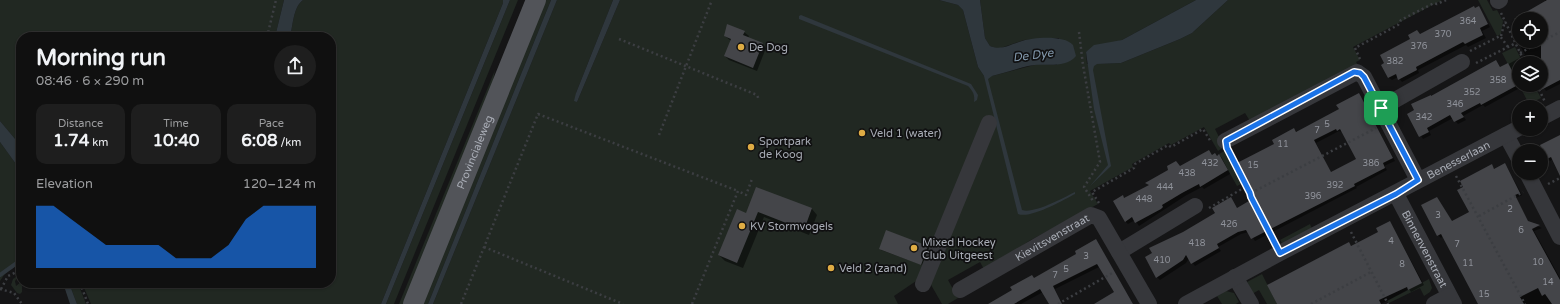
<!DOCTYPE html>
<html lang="en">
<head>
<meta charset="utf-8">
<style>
  body { margin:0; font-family:"Varela Round",sans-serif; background:#1e1e1e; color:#f1f3f6; height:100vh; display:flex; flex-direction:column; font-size:15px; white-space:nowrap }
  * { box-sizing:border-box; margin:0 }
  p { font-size:13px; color:#9c9d9f }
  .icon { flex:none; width:22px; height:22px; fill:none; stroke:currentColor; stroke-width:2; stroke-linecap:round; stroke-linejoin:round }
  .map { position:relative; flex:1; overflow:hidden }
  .details { position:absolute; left:16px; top:32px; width:320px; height:256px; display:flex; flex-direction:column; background:#101010; border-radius:16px; box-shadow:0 1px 3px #0004,0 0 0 1px #303030 }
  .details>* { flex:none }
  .buttons { position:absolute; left:1512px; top:12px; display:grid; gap:8px }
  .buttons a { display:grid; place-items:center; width:36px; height:36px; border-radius:50%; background:#101010; box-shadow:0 1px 3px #0004,0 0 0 1px #303030; font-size:20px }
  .pin { position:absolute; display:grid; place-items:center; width:34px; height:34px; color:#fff; margin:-17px; border-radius:8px; box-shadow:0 2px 6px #0006 }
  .round { display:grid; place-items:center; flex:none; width:42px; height:42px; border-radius:21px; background:#1e1e1e }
  .headline { display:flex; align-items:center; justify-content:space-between; height:68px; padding:0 20px }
  h1 { font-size:22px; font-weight:700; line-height:30px }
  .metrics { display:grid; grid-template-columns:repeat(3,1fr); gap:6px; height:68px; padding:4px 20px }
  .metrics div { display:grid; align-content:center; border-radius:10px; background:#1e1e1e; text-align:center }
  .metrics b { font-size:17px; font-weight:700 }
  .metrics small { font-size:11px; font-weight:400 }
  .metrics p { font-size:11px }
  .chart { height:112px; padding:8px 20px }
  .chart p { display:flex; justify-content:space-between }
  .chart svg { width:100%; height:72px; margin-top:4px; fill:#1a73e8; opacity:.7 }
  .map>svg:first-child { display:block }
</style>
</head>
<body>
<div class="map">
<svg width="1560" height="304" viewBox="0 0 1560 304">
  <rect width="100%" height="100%" fill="#151516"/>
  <g fill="#212822">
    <path d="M 0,0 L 284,0 L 275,37 L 21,37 L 21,146 L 0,121 Z"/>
    <path d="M 303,0 L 503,0 L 503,3 L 381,304 L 91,304 L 82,283 L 331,283 L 331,37 L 290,37 C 293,26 293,7 303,0 Z"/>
    <path d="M 510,0 L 518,0 L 394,304 L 386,304 Z"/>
    <path d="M 543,0 L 551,0 L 428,304 L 419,304 Z"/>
    <path d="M 557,0 L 613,0 L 576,93 L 577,102 L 620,0 L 939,0 L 958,5 L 963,10 L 978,67 L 984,76 L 992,76 L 1038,64 L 1057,65 L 1059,38 L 1024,40 L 998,49 L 990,46 L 985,38 L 980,0 L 1196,0 L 1122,40 L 1086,52 L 1087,64 L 1121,63 L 1180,39 L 1192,33 L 1228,0 L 1442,0 L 1353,47 L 1360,60 L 1356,62 L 1358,65 L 1250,121 L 1245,113 L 1215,129 L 1224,147 L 1218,151 L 1204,127 L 1171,145 L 1169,143 L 1132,164 L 1133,167 L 1090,191 L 1098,204 L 1029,241 L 985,271 L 980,262 L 948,280 L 958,298 L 948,304 L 942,304 L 930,283 L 919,279 L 894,296 L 898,304 L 433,304 Z"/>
    <path d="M 1478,0 L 1487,0 L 1493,11 L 1497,10 L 1503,21 L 1501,34 L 1497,36 Z"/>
    <path d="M 1515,47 L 1523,63 L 1519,63 L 1519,85 L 1534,85 L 1541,98 L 1529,104 L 1502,53 Z"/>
    <path d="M 495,70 L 491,92 L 405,304 L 399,304 Z"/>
    <path d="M 0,142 L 21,171 L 21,261 L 6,272 L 0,281 Z"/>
    <path d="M 1226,150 L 1243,183 L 1237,186 L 1219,154 Z"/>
    <path d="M 1310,224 L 1312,229 L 1283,245 L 1280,240 Z"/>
    <path d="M 21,273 L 15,281 L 16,286 L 21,282 L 26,283 L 22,286 L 22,292 L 20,294 L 17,293 L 11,285 L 13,279 Z"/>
    <path d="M 1262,274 L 1277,304 L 1267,304 L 1259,290 L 1252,294 L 1247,282 Z"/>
    <path d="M 1429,279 L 1432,288 L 1430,292 L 1424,296 L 1420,288 L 1389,303 L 1387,301 Z"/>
    <path d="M 69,283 L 78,283 L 86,304 L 77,304 Z"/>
    <path d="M 1226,291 L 1234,293 L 1239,302 L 1236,304 L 1222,304 L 1217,296 Z"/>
  </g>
  <g fill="#2f373d">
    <path d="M 284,0 L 303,0 C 293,7 293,26 290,37 L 275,37 Z"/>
    <path d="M 503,0 L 510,0 L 386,304 L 381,304 L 503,3 Z"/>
    <path d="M 551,0 L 557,0 L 433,304 L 428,304 Z"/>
    <path d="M 613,0 L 620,0 L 577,102 L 574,101 L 576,93 Z"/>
    <path d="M 939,0 L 980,0 L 985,38 L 990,46 C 1001,51 1011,44 1022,41 C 1034,37 1065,35 1073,45 L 1076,56 C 1064,70 1044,62 1028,66 C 1016,69 1004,73 992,76 L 988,79 L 1022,210 C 1034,214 1063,198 1075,192 L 1075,194 C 1063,200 1031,219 1018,214 L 984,76 L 978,67 L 963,10 L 958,5 Z"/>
    <path d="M 1196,0 L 1228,0 L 1192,33 L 1180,39 L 1121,63 L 1097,64 L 1094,66 L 1093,70 L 1111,166 L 1090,186 L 1108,165 L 1094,109 L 1086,52 L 1094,45 L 1122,40 Z"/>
    <path d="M 801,15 L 971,84 L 978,95 L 977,100 L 974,102 C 975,95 973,91 968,86 L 799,19 L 799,16 Z"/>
    <path d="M 0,121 L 21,146 L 21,171 L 0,142 Z"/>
    <path d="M 63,283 L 69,283 L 77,304 L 70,304 Z"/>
  </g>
  <g fill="#0007" fill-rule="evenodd">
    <path d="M 1545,0 L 1560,0 L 1560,84 L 1546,91 L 1541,84 L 1541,63 L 1519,63 L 1519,83 L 1516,85 L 1518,89 L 1485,107 L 1483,105 L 1463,116 L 1466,120 L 1458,124 L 1453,118 L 1429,131 L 1431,135 L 1423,139 L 1408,114 L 1432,97 L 1496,61 L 1501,68 L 1525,55 L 1517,39 L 1519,38 L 1519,41 L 1541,41 L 1541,19 L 1519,19 L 1519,32 L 1513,21 L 1535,9 L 1545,2 Z"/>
    <path d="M 1479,8 L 1490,27 L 1482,31 L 1486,38 L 1468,47 L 1466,45 L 1418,70 L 1419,73 L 1402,82 L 1398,77 L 1392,80 L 1389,78 L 1382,65 L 1411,39 L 1417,31 L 1420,34 Z"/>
    <path d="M 744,32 L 749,36 L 748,38 L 762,44 L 766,48 L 757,71 L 729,60 L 725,56 L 731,41 L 725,36 Z"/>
    <path d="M 1359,95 L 1395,161 L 1384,166 L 1387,170 L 1356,187 L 1357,188 L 1255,241 L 1249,232 L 1241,234 L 1218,247 L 1221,251 L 1195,266 L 1189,258 L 1186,263 L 1160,280 L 1157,277 L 1237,209 L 1256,198 L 1275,144 L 1294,129 L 1297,132 L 1340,110 ZM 1339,131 L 1342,132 L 1357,159 L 1331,173 L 1316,143 Z"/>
    <path d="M 1560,136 L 1560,173 L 1553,159 L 1550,161 L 1548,159 Z"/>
    <path d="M 1209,151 L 1213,156 L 1219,155 L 1222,158 L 1230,174 L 1204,189 L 1202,187 L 1185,196 L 1139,226 L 1135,220 L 1128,224 L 1125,221 L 1125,199 L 1150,185 L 1170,170 L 1176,162 L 1180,167 Z"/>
    <path d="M 1491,165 L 1495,170 L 1507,167 L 1522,195 L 1516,198 L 1529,223 L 1542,228 L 1534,231 L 1560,278 L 1560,304 L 1480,304 L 1443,236 L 1441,238 L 1438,235 L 1437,198 L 1452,222 L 1470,212 L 1465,187 Z"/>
    <path d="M 757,189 L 812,209 L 817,215 L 809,235 L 764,217 L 743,268 L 725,261 L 719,255 L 747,215 Z"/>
    <path d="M 1390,222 L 1424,285 L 1411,292 L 1409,289 L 1381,304 L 1278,304 L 1349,244 L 1352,246 L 1379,233 Z"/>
    <path d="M 887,231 L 928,247 L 929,248 L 922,265 L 881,250 Z"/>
    <path d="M 1096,240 L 1133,304 L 1096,304 L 1115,292 L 1099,267 L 1055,289 L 1062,304 L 1050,304 L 1043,292 L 1021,304 L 990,304 L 1078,254 Z"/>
  </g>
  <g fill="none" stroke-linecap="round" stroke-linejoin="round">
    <path stroke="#2f373d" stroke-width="4" d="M 0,275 L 21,260"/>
  </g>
  <g fill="#444549" fill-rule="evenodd">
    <path d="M 1547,0 L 1560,0 L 1560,80 L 1541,90 L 1541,19 L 1514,19 Z"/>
    <path d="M 1474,6 L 1475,8 L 1479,6 L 1488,24 L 1480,28 L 1483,35 L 1465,44 L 1463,42 L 1416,67 L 1417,70 L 1398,80 L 1396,74 L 1388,78 L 1381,65 L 1384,63 L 1380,55 L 1410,39 L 1408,35 L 1417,30 L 1420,34 Z"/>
    <path d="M 727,24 L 745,31 L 743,35 L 763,43 L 753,68 L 724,56 L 731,39 L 724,36 Z"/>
    <path d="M 1496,60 L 1500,67 L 1508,63 L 1517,80 L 1514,82 L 1516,86 L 1481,105 L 1480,103 L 1461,113 L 1464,117 L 1454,122 L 1450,115 L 1427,128 L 1429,132 L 1419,137 L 1407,114 L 1414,110 L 1411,104 L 1431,95 L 1431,96 Z"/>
    <path d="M 1359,93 L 1393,158 L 1383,163 L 1385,168 L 1354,184 L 1355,186 L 1251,239 L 1246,230 L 1238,232 L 1217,244 L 1219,248 L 1191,264 L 1186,255 L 1183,260 L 1156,278 L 1145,257 L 1152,253 L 1149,248 L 1183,232 L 1215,213 L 1212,208 L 1231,197 L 1237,208 L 1254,198 L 1237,163 L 1274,144 L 1272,140 L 1294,128 L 1296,132 L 1339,109 L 1336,105 ZM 1336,129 L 1337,131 L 1340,129 L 1356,159 L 1331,172 L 1314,140 Z"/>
    <path d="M 1560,135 L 1560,176 L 1551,157 L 1547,159 L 1540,145 Z"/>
    <path d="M 1209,150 L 1212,155 L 1215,153 L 1217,156 L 1219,154 L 1228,170 L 1200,187 L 1199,184 L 1182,193 L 1162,205 L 1163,207 L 1161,209 L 1135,223 L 1132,217 L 1125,222 L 1113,201 L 1123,195 L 1124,198 L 1149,185 L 1145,183 L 1168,170 L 1167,166 L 1176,161 L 1180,166 Z"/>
    <path d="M 1505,163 L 1520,193 L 1515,195 L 1528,221 L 1540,225 L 1532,229 L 1560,280 L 1560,304 L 1552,304 L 1545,294 L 1542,296 L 1538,288 L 1520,297 L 1524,304 L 1478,304 L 1441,234 L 1437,236 L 1421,205 L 1437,197 L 1452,221 L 1469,212 L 1457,190 L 1463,187 L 1460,181 L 1492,164 L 1494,169 Z"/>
    <path d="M 756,187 L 812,208 L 804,230 L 758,212 L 737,263 L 718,255 L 737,209 L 746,213 Z"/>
    <path d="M 1390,221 L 1422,283 L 1408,290 L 1407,287 L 1379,300 L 1381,304 L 1277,304 L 1267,285 L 1349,242 L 1351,246 L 1378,232 L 1376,228 Z"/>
    <path d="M 886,230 L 928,246 L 921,265 L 879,249 Z"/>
    <path d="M 1096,239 L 1133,304 L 1094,304 L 1114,292 L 1097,264 L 1053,286 L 1062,304 L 1049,304 L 1040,289 L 1014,304 L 988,304 L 1012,290 L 1010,287 L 1032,275 L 1034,278 L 1076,254 L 1075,251 Z"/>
  </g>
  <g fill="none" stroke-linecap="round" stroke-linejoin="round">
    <g stroke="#3c3e42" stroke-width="2.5" stroke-dasharray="2 3" stroke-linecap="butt">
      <path d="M 1501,13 L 1525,63"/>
      <path d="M 1079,32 L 1083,65 L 1100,162 L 1084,187 L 1093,201"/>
      <path d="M 1501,36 L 1505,21"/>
      <path d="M 267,37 L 276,0"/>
      <path d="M 619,39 L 757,95 L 759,100"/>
      <path d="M 1470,51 L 1500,36 L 1508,47"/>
      <path d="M 1520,53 L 1560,32"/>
      <path d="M 1360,59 L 1355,48 L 1398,25 L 1401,20 L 1434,3 L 1437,4 L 1446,0"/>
      <path d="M 1476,63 L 1516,43"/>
      <path d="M 1537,85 L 1545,102"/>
      <path d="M 659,135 L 712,0"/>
      <path d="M 1230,154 L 1274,242"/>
      <path d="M 1456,176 L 1525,304"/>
      <path d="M 1548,184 L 1560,178"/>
      <path d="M 1251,193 L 1376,128"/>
      <path d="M 1099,203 L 1092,192 L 1134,168 L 1135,164 L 1168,145 L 1171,147 L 1203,129 L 1211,142"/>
      <path d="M 1209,208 L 1247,186"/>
      <path d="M 1479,216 L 1523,192"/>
      <path d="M 1351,232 L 1388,304"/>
      <path d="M 484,247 L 623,304"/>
      <path d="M 80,283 L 88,304"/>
      <path d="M 0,289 L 14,293 L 22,304"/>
      <path d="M 1,289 L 8,276 L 21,270"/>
      <path d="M 461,304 L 538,114 L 738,191"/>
      <path d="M 692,304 L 738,191 L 746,195 L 752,179"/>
      <path d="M 1058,304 L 1114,272"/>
      <path d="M 1311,304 L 1371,272"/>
    </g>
    <g stroke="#36373b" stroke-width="16">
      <path d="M 1498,1 L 1500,0"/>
      <path d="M 1381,108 L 1462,62"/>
      <path d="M 1541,118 L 1560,108"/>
      <path d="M 1506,135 L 1519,159"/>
      <path d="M 1225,141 L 1357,72 L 1364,77 L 1418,180"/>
      <path d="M 1527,173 L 1560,237"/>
      <path id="s1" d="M 1396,194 L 1454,304"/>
      <path d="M 1119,252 L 1195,206"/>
      <path d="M 1235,277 L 1251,304"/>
      <path d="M 923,284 L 989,123"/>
      <path id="s2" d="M 960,290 L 1091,215 L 1099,218 L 1149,304"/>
      <path id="s3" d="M 1186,304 L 1280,253 L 1519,128"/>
      <path d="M 1434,304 L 1449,296"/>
    </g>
    <path stroke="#525459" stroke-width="20" id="s4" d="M 413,304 L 536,0"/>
  </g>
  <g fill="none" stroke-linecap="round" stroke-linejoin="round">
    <defs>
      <path id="route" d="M 1354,72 L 1360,73 L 1364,77 L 1418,180 L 1396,194 L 1280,253 L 1251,197 L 1250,193 L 1227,148 L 1226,141 Z"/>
    </defs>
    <use href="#route" stroke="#fff" stroke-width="8"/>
    <use href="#route" stroke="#1a73e8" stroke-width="5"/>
  </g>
  <g fill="#dfac44" stroke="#101011" stroke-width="1.5">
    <circle cx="741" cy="47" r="4"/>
    <circle cx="862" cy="133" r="4"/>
    <circle cx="751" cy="147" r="4"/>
    <circle cx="742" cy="226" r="4"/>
    <circle cx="914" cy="248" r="4"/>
    <circle cx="831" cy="268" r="4"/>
  </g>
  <g text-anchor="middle" stroke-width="3.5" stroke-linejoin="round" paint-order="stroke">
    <g font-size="9" fill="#8f929a">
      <text x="1468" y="24">364</text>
      <text x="1443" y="37">370</text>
      <text x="1419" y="49">376</text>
      <text x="1395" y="64">382</text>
      <text x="1498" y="83">358</text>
      <text x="1472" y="95">352</text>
      <text x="1455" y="107">346</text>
      <text x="1424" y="120">342</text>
      <text x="1327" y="127">5</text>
      <text x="1317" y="133">7</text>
      <text x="1283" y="147">11</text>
      <text x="1210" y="166">432</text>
      <text x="1371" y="166">386</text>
      <text x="1253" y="168">15</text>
      <text x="1187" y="176">438</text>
      <text x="1335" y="188">392</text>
      <text x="1165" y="190">444</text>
      <text x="1313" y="199">396</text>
      <text x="1144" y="202">448</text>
      <text x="1510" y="212">2</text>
      <text x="1438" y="218">3</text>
      <text x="1229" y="227">426</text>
      <text x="1521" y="233">6</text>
      <text x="1391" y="244">4</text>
      <text x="1197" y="246">418</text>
      <text x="1457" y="247">7</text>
      <text x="1086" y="259">3</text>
      <text x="1162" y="263">410</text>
      <text x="1538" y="265">10</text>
      <text x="1468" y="266">11</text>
      <text x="1402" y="267">8</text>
      <text x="1066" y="272">5</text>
      <text x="1055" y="278">7</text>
      <text x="1548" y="285">14</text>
      <text x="1484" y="297">15</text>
    </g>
    <g font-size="11" fill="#a8acb5" stroke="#101011" text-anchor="start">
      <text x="749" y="51">De Dog</text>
      <text x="870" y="137">Veld 1 (water)</text>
      <text x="759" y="145">Sportpark<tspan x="759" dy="13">de Koog</tspan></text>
      <text x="750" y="230">KV Stormvogels</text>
      <text x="922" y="246">Mixed Hockey<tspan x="922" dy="13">Club Uitgeest</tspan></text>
      <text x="839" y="272">Veld 2 (zand)</text>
    </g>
    <g font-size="11" fill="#a8acb5" stroke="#101011">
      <text dy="4" stroke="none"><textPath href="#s4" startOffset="164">Provincialeweg</textPath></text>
      <text dy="4" stroke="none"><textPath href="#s3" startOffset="308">Benesserlaan</textPath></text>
      <text dy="4" stroke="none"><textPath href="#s2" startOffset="106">Kievitsvenstraat</textPath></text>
      <text dy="4" stroke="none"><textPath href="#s1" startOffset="62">Binnenvenstraat</textPath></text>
    </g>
    <g font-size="12" font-style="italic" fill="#8298ac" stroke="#101011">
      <text transform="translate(1033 55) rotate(-7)" y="4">De Dye</text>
    </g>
  </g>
</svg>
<div class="buttons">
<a><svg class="icon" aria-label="locate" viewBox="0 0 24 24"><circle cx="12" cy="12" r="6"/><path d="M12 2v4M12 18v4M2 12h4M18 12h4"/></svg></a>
<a><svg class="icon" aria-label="layers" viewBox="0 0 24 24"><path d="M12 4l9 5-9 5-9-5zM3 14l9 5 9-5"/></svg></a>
<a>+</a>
<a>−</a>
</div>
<div class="pin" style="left:1381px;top:108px;background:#1e9e55"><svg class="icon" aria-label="arrive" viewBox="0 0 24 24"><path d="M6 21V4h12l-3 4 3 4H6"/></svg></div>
<section class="details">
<div class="headline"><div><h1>Morning run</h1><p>08:46 · 6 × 290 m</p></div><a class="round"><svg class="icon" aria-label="share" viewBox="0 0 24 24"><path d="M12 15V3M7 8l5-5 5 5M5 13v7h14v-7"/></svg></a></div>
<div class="metrics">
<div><p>Distance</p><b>1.74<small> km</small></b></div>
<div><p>Time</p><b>10:40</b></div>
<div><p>Pace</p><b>6:08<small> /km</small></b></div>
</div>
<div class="chart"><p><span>Elevation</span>120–124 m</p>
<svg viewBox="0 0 160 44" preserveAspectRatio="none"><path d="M0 44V6L10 6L20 14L30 22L40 30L50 30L60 30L70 30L80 38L90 38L100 38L110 30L120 14L130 6L140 6L150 6L160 6V44z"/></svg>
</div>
</section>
</div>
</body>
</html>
